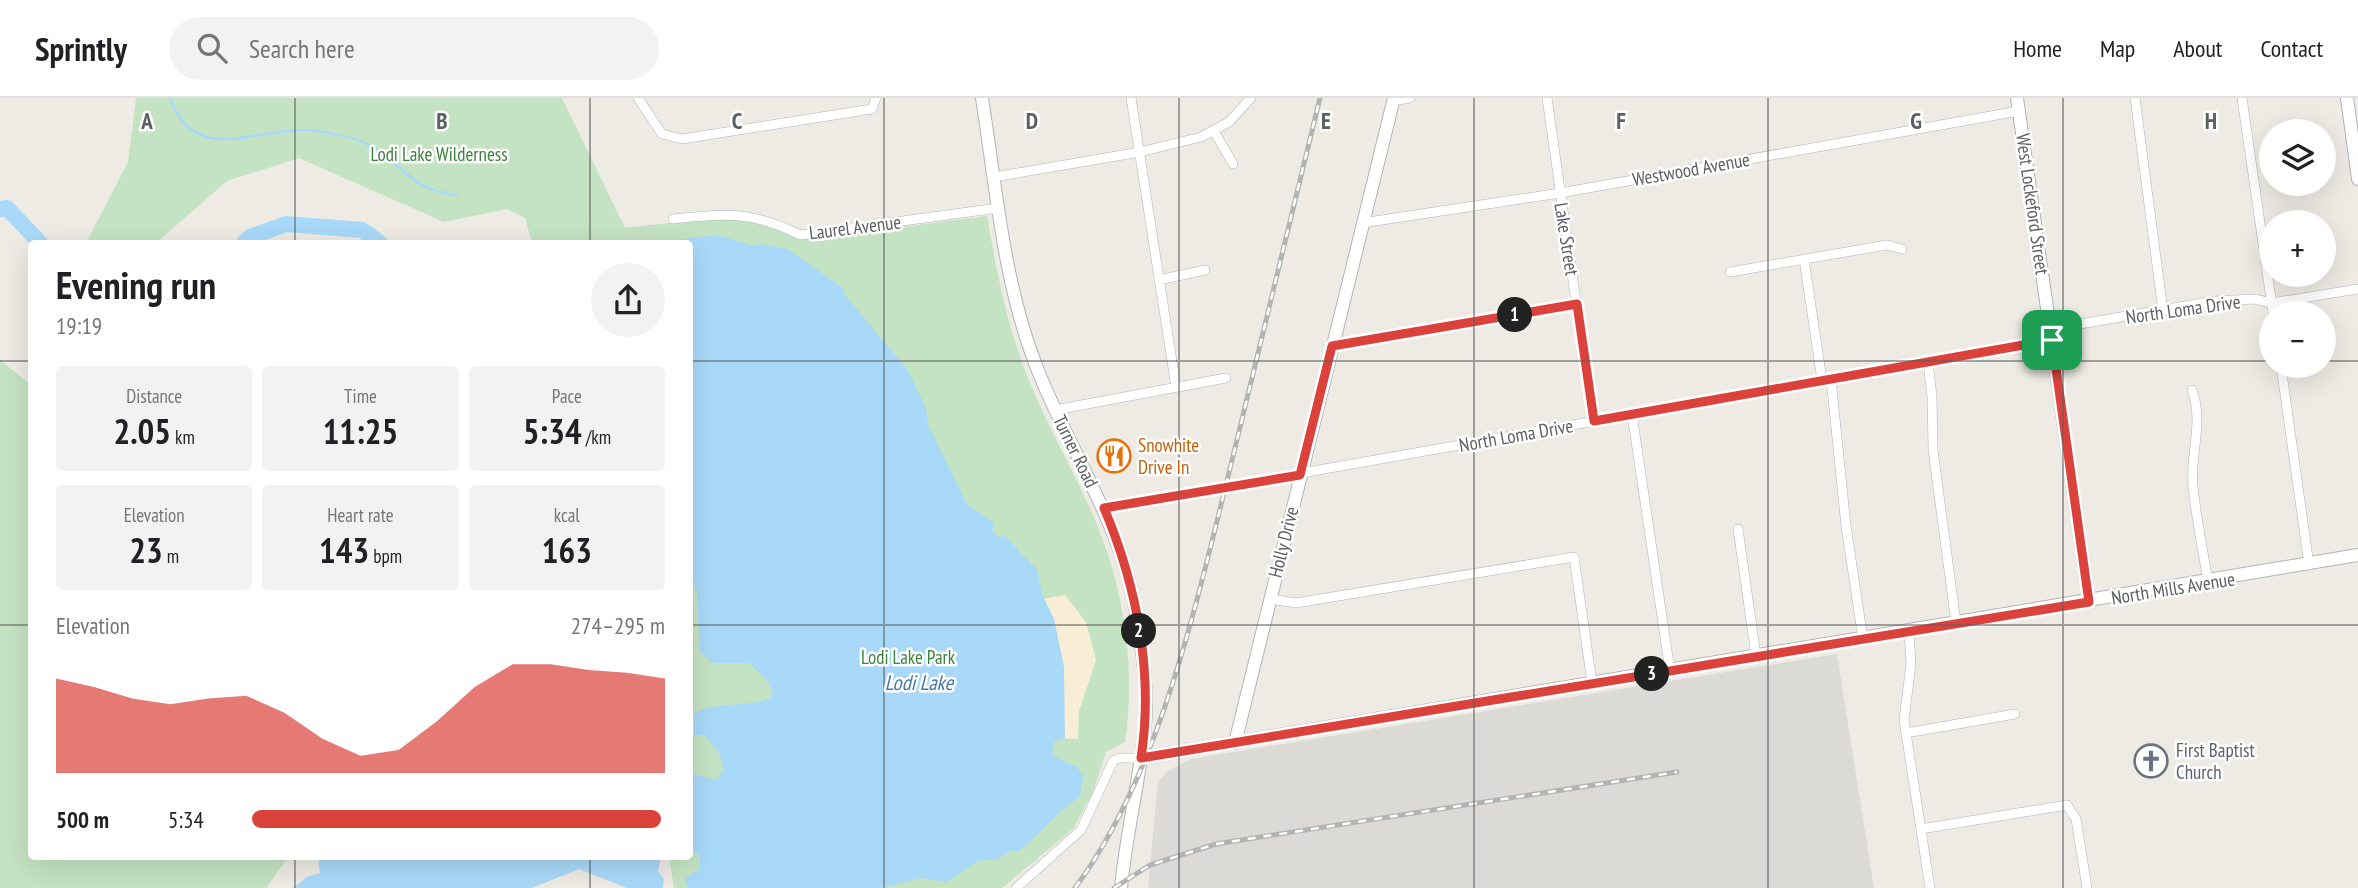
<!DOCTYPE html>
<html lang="en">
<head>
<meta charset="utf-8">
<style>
  body { margin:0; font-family:"PT Sans Narrow",sans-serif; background:#f2f2f2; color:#202124; height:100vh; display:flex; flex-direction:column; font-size:26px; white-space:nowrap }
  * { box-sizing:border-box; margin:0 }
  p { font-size:23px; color:#757577 }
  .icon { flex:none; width:38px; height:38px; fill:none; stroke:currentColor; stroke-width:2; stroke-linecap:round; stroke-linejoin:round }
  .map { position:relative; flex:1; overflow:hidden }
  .side { position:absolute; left:28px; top:142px; width:665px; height:620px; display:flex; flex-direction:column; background:#fff; border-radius:7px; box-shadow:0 7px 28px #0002 }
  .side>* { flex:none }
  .controls { position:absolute; left:2259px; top:21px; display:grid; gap:14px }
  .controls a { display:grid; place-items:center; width:77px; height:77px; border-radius:50%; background:#fff; box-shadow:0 7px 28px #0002; font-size:35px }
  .pin { position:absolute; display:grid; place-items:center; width:60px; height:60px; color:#fff; margin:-30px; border-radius:14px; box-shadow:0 4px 10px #0006 }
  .km { position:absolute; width:35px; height:35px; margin:-18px; border-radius:50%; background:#222; color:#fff; font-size:19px; line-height:35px; text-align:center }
  .round { display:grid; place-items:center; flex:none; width:74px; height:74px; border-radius:37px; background:#f2f2f2 }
  .headline { display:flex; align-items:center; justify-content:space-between; height:119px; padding:0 28px }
  h1 { font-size:38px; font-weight:700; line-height:52px }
  .stats { display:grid; grid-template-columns:repeat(3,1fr); gap:10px; height:119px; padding:7px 28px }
  .stats div { display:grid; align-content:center; border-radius:7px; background:#f2f2f2; text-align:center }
  .stats b { font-size:35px; font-weight:700 }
  .stats small { font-size:19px; font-weight:400 }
  .stats p { font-size:19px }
  .chart { height:196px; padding:14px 28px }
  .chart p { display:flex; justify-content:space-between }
  .chart svg { width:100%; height:126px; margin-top:7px; fill:#db423c; opacity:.7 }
  ul { padding:0 28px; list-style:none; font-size:23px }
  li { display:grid; grid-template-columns:112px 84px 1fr; align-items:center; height:52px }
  li i { height:18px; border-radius:9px; background:#db423c }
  header { display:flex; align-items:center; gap:42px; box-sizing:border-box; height:98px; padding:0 35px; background:#fff; border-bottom:2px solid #e0e0e0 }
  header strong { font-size:33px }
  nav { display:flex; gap:38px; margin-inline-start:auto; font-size:24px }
  .search { width:490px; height:63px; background:#f2f2f2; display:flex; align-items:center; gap:18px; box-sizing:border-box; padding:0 24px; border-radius:38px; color:#757577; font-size:26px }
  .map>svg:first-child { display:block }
</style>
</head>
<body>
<header>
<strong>Sprintly</strong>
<div class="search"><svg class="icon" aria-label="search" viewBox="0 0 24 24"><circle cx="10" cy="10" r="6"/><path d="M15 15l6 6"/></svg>Search here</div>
<nav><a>Home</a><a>Map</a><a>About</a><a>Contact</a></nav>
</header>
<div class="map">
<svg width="2358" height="790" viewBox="0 0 2358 790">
  <rect width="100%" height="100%" fill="#edebe4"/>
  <path fill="#dcdad6" d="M 1837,556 L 1874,790 L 1148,790 L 1158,684 L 1168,673 L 1191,661 Z"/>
  <g fill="#c4e3c2">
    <path d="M 136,0 L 562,0 L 625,130 L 702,121 L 746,120 L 809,141 L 987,118 C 997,176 1008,233 1031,287 C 1047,326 1068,363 1086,402 C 1122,476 1137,562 1125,644 L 1106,654 L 1093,694 L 1073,731 L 1002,790 L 674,790 L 669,758 L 690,758 L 690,145 L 532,145 L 525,120 L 507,111 L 444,124 L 299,60 L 227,83 L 156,145 L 86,145 L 128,64 Z"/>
    <path d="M 0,262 L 31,287 L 32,758 L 289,758 L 266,790 L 0,790 Z"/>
  </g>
  <path fill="#f7eed5" d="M 1065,497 L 1086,524 L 1096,562 L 1079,613 L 1078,641 L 1060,640 L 1037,502 Z"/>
  <g fill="#a9d9f8">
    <path d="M 717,137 L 754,148 L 760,146 L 788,151 L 843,190 L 844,196 L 907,271 L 926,310 L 928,327 L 967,406 L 993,424 L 993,433 L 998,439 L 1005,438 L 1037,472 L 1042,496 L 1054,521 L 1064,569 L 1065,640 L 1055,643 L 1052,655 L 1059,661 L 1077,669 L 1083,678 L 1080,699 C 1056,713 1041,736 1019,753 L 1010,753 L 996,762 L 980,762 L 946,784 L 921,780 L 881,790 L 688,790 L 685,780 L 700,771 L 700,758 L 690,752 L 690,675 L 716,682 L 724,673 L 720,657 L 705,637 L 694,637 L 694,615 C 722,603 745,610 771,600 L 773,593 L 764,579 L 749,565 L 712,565 L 700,554 L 697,495 L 690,472 L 690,145 L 650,145 Z"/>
    <path d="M 318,758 L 661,758 L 658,773 L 664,781 L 663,790 L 627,790 L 579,771 L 532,790 L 293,790 L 307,779 L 320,775 Z"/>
  </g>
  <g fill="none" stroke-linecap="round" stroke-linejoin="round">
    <path stroke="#a9d9f8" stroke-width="2.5" d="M 170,0 C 196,70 254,29 309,32 C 319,33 352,39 361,43 C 399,59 408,93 457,97"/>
    <g stroke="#a9d9f8" stroke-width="16">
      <path d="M 0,111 L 7,110 L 40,145"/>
      <path d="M 244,145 L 250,139 L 286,126 L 362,132 L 380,145"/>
    </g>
    <defs>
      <g id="minor">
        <path d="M 638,0 L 662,36 L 682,41 L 872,11 L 876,0"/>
        <path d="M 1131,0 L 1176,289"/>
        <path d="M 1547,0 L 1593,323"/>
        <path d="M 2135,0 L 2163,213"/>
        <path d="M 2242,0 L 2273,215"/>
        <path d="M 1393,3 L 1410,0"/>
        <path d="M 1214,33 L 1233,66"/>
        <path d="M 994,79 L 1140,54 L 1201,39 L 1229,24 L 1251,0"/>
        <path d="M 673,121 C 724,115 753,113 800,137 L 998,110"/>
        <path d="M 1362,125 L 1560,95 L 2019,13"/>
        <path d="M 1804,161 L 1822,282"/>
        <path d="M 1730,174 L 1887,147 L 1902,151"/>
        <path d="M 1159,182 L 1205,172"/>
        <path d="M 2051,231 L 2214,203 L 2254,201 L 2272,205 L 2358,191"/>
        <path d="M 1332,248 L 1577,206"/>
        <path d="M 1928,265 L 1932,298 L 1933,352 L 1956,525"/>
        <path d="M 2281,268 L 2309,467"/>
        <path d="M 1831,281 L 1846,428 L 1863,541"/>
        <path d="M 2192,292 C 2204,324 2190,355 2193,388 C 2196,420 2203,452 2208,484"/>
        <path d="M 1055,312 L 1226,280"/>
        <path d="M 1632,316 L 1670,573"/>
        <path d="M 1104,410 L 2052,242"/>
        <path d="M 1738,431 L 1756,558"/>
        <path d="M 1270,501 L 1296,505 L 1574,459 L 1592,585"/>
        <path d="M 1909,533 L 1911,566 L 1904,622 L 1930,790"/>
        <path d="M 1906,635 L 2015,616"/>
        <path d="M 1921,731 L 2067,707 L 2076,721 L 2087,790"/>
        <path d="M 1016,790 L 1081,732 L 1113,663 L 1119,660 L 1141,660"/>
      </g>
      <g id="tertiary">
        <path d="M 2017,0 L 2089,504"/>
        <path d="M 2347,0 L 2358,81"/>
        <path d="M 1235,645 L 1394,0"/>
        <path d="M 1141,660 L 2358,457"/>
      </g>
      <path id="secondary" d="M 982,0 C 996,89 1003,181 1035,265 C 1068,352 1124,428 1137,521 C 1143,556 1148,592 1145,627 C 1140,682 1126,735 1121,790"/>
    </defs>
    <use href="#minor" stroke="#b1b4b8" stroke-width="10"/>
    <use href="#tertiary" stroke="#b1b4b8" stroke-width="14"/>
    <use href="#secondary" stroke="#b0b3b8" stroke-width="14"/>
    <use href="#minor" stroke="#fff" stroke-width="9"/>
    <use href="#tertiary" stroke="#fff" stroke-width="12"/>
    <use href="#secondary" stroke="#fff" stroke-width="12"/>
    <defs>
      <g id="rail">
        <path d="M 1075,790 C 1157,679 1192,523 1225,391 C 1257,261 1288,130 1320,0"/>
        <path d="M 1114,790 L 1150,767 L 1216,746 L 1677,674"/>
      </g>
    </defs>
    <use href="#rail" stroke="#b2b3b3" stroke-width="5"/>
    <use href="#rail" stroke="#fff" stroke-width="2.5" stroke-dasharray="8" stroke-linecap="butt"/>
  </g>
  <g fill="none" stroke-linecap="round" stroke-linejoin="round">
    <defs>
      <path id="route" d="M 1577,206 L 1594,323 L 2052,242 L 2089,504 L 1141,660 C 1154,576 1137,488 1104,410 L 1300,377 L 1332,248 Z"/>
    </defs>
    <use href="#route" stroke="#fff" stroke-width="14"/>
    <use href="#route" stroke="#db423c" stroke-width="9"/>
  </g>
  <path fill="none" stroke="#5c5f63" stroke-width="2" stroke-opacity="0.55" d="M 295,0 L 295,145M 590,0 L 590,145M 884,0 L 884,790M 1179,0 L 1179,790M 1474,0 L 1474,790M 1768,0 L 1768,790M 2063,0 L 2063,790M 0,263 L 32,263M 690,263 L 2272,263M 2324,263 L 2358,263M 0,527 L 32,527M 690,527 L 2358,527M 295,758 L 295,790M 590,758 L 590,790"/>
  <defs>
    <symbol id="restaurant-ring" viewBox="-11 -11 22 22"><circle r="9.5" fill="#fff" stroke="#e8710a" stroke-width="1.5"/><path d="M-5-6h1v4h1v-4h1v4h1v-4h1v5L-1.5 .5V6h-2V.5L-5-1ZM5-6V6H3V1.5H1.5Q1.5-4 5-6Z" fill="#e8710a"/></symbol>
    <symbol id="church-ring" viewBox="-11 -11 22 22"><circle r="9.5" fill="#fff" stroke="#6b7280" stroke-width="1.5"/><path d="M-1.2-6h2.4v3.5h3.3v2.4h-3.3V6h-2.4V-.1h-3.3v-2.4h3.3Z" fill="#6b7280"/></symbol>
  </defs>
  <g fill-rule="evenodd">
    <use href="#restaurant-ring" x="1095" y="339" width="38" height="38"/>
    <use href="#church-ring" x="2132" y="644" width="38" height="38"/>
  </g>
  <g text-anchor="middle" stroke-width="5" stroke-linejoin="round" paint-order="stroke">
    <g font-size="19" fill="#3c823d" stroke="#fff">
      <text x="439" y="63">Lodi Lake Wilderness</text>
      <text x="908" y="566">Lodi Lake Park</text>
    </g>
    <g font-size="19" fill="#5c5f63" stroke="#fff">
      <text transform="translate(1691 71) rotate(-10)" y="7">Westwood Avenue</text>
      <text transform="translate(2033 106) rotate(82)" y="7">West Lockeford Street</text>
      <text transform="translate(855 129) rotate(-7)" y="7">Laurel Avenue</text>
      <text transform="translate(1567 141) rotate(81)" y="7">Lake Street</text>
      <text transform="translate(2183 211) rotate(-8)" y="7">North Loma Drive</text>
      <text transform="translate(1516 337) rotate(-10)" y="7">North Loma Drive</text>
      <text transform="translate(1076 353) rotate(64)" y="7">Turner Road</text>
      <text transform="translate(1283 444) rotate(-76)" y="7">Holly Drive</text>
      <text transform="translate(2173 490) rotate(-9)" y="7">North Mills Avenue</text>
    </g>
    <g font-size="19" fill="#c56008" stroke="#fff" text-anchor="start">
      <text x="1138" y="354">Snowhite<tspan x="1138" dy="22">Drive In</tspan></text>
    </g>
    <g font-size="19" fill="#5b616d" stroke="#fff" text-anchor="start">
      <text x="2176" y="659">First Baptist<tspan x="2176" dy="22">Church</tspan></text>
    </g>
    <g font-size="21" font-style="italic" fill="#487aa8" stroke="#fff">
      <text x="919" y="592">Lodi Lake</text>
    </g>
  </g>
  <g font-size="23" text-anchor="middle" font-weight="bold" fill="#5c5f63" stroke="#fff" stroke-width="5" stroke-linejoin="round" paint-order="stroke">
    <text x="147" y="31">A</text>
    <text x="442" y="31">B</text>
    <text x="737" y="31">C</text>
    <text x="1032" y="31">D</text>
    <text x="1326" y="31">E</text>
    <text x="1621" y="31">F</text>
    <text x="1916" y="31">G</text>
    <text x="2211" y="31">H</text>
  </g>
</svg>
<div class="controls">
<a><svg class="icon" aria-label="layers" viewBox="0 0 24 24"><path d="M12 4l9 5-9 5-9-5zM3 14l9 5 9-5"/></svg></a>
<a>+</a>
<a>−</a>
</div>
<div class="pin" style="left:2052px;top:242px;background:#1e9e55"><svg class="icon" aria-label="arrive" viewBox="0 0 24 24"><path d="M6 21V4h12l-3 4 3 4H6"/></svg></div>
<b class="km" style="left:1515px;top:217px">1</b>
<b class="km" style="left:1139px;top:533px">2</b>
<b class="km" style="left:1652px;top:576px">3</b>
<section class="side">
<div class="headline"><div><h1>Evening run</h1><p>19:19</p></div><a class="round"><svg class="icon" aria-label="share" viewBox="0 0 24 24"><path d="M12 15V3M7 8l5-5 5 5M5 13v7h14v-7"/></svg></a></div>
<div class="stats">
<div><p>Distance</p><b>2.05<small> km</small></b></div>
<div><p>Time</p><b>11:25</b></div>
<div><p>Pace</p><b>5:34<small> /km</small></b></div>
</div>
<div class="stats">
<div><p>Elevation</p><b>23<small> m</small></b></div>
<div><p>Heart rate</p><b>143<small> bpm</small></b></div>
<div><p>kcal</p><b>163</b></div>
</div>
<div class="chart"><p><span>Elevation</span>274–295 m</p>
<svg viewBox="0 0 160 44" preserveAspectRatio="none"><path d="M0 44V11L10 14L20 18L30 20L40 18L50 17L60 23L70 32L80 38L90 36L100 26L110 14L120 6L130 6L140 8L150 9L160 11V44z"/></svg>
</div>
<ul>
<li><b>500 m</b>5:34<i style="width:99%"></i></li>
</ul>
</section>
</div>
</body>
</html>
